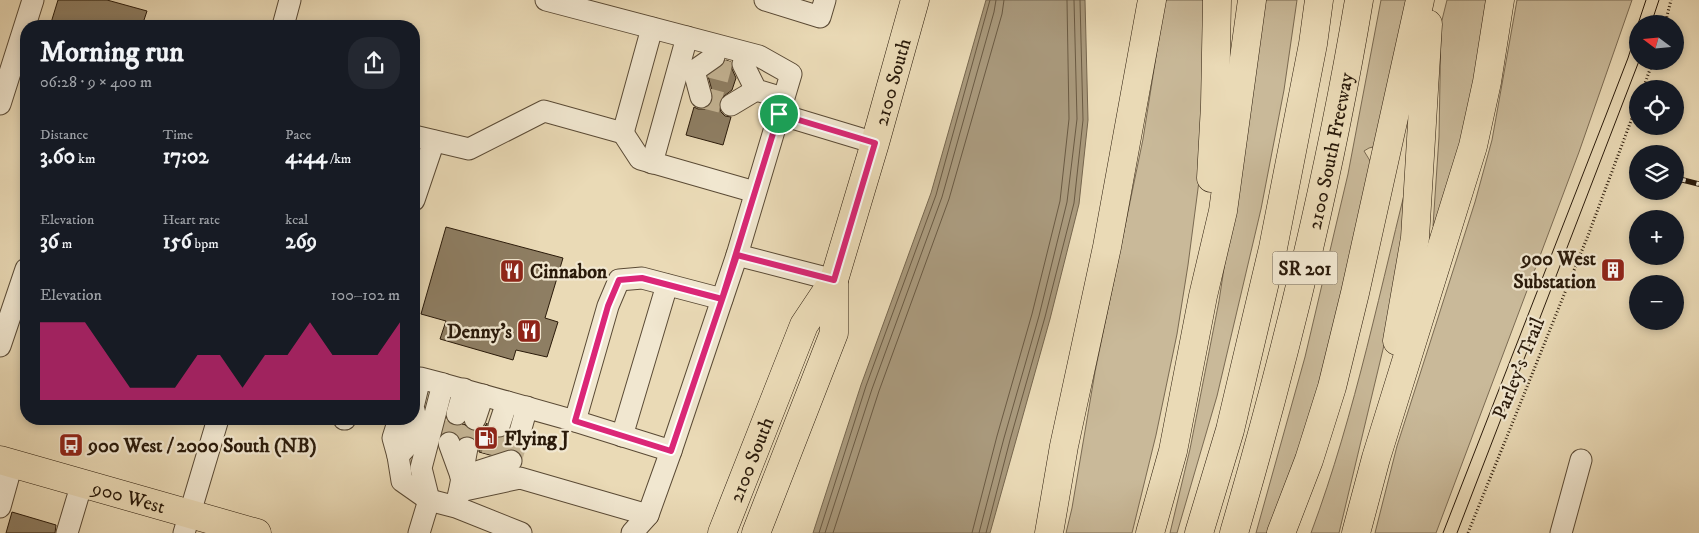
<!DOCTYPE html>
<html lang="en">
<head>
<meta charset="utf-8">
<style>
  body { margin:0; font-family:"IM FELL DW Pica",serif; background:#242831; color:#f1f3f6; height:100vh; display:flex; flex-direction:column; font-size:19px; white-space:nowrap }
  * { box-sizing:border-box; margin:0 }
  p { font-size:16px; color:#9ea1a6 }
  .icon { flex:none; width:28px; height:28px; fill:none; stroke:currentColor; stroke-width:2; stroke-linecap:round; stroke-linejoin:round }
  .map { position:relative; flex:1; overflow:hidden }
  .panel { position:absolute; left:20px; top:20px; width:400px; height:405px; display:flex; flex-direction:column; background:#171b24; border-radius:20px; box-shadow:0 2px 8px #0003 }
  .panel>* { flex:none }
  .needle { width:32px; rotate:286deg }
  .fabs { position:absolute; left:1629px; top:15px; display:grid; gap:10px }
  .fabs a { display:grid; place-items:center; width:55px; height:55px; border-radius:50%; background:#171b24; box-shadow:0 2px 8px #0003; font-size:25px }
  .pin { position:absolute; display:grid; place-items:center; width:42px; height:42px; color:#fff; margin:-21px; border:2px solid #fff; border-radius:50%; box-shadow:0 1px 5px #0007 }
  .round { display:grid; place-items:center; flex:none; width:52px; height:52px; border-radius:20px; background:#242831 }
  .overview { display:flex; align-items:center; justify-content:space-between; height:85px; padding:0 20px }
  h1 { font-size:28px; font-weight:700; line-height:38px }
  .stats { display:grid; grid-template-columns:repeat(3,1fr); gap:8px; height:85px; padding:5px 20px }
  .stats div { display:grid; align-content:center }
  .stats b { font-size:21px; font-weight:700 }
  .stats small { font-size:14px; font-weight:400 }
  .stats p { font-size:14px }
  .chart { height:140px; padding:10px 20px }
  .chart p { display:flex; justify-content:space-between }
  .chart svg { width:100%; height:90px; margin-top:5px; fill:#db2777; opacity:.7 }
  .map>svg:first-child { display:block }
</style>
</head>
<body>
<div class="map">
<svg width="1699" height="533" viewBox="0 0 1699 533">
  <rect width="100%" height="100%" fill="#eadab6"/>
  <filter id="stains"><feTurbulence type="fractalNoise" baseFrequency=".004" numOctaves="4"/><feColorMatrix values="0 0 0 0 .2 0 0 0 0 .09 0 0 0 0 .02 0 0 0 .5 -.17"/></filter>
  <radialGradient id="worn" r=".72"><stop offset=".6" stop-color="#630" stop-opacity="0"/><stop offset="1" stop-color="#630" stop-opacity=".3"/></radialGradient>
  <g fill="#c9b999" stroke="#7a6a52">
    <path d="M 1165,0 L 1206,0 L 1199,181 L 1188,265 L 1177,334 L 1156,435 L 1132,533 L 1066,533 L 1072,508 L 1095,372 L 1143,139 Z"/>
    <path d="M 1265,0 L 1297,0 L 1284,90 L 1261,209 L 1217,396 L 1177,533 L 1170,533 L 1190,449 L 1219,301 Z"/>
    <path d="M 1381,0 L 1411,0 L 1377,146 L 1369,148 L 1364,151 L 1372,164 L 1313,413 L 1272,533 L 1256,533 L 1305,357 L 1348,174 Z"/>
    <path d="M 1447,0 L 1492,0 L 1482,59 L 1439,227 L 1433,226 L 1439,137 L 1441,24 Z"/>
    <path d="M 1517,0 L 1632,0 L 1579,152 L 1436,533 L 1375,533 L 1397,446 L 1475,202 L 1492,140 Z"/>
    <path d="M 1413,159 L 1390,320 L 1339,533 L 1311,533 C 1356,412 1381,284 1413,159 Z"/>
  </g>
  <path fill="#a9997c" stroke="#76664e" d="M 986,0 L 1085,0 L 1088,120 L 1079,204 L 1050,319 L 990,533 L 813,533 L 861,385 L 931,193 Z"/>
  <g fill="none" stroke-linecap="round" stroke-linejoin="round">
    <g stroke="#6a5a43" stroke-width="1">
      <path d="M 819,533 L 866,386 L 936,195 L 990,0"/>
      <path d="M 825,533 L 872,389 L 942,197 L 994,12 L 996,0"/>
      <path d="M 833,533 L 879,391 L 949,199 L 1002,14 L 1004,0"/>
      <path d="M 972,533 L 997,436 L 1032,314 L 1060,201 L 1069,119 L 1067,0"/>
      <path d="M 979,533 L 1004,438 L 1039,316 L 1067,202 L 1077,119 L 1074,0"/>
      <path d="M 986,533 L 1010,440 L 1045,317 L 1074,203 L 1083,120 L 1080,0"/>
    </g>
  </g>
  <g fill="#8e7e63" stroke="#2a1a0a">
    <path d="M 58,0 L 107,0 L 147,11 L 142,26 L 50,26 Z"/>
    <path d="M 726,60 L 731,62 L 732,69 L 736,78 L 732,90 L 720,99 L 719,105 L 721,112 L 725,116 L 731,117 L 723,145 L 686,135 L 694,107 L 698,109 L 705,109 L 710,105 L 713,101 L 713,94 L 708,76 L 722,67 Z"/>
    <path d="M 446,227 L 563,258 L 545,318 L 558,322 L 547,357 L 516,350 L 513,360 L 440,339 L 446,321 L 421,314 Z"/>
    <path d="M 487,423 L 487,429 L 489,434 L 495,438 L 502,438 L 508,435 L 511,441 L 517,444 L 523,444 L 520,453 L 513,449 L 490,455 L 479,452 L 479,444 L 475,438 L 469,436 L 460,438 L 457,433 L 450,431 L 451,425 L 460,426 L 464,424 L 471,431 L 478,431 L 484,428 Z"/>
    <path d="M 12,512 L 56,525 L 55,533 L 6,533 Z"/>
  </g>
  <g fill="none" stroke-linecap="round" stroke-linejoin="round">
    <g stroke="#c4b494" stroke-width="21" stroke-dasharray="21 11" stroke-linecap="butt">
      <path d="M 710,67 L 740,75"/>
      <path d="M 701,97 L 731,105"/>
      <path d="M 449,443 L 457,414"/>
      <path d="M 467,448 L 475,419"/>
      <path d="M 492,455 L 499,426"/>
      <path d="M 511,461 L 520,432"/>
    </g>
    <defs>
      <g id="minor">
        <path d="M 765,0 L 820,17 L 825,0"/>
        <path d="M 283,26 L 290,0"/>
        <path d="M 743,64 L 756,90 L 783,98"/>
        <path d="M 679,68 L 694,71 L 714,57"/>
        <path d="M 694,71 L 701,97"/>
        <path d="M 0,104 L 33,0"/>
        <path d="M 731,105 L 756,90"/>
        <path d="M 779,114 L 875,143"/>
        <path d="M 623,133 L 640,159 L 755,192"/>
        <path d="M 414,136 L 469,149 L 544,111 L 623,133 L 652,28"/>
        <path d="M 652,163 L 687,37"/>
        <path d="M 414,200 L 434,141"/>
        <path d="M 737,255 L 834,280"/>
        <path d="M 0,346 L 26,269"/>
        <path d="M 414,403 L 420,378 L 443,384"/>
        <path d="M 457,414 L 464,389"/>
        <path d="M 344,419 L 345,419"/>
        <path d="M 399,419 L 393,438 L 398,456 L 410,443 L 416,419 L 414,410"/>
        <path d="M 475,419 L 483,395"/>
        <path d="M 575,421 L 608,306 L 619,280 L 642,278 L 722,299"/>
        <path d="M 499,426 L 507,402"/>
        <path d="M 520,432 L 527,407"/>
        <path d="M 622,436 L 667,285"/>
        <path d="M 449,443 L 461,476"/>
        <path d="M 398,456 L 402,481 L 429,500 L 456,507 L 521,533"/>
        <path d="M 461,477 L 511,461"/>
        <path d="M 460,491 L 520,478 L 648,515"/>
        <path d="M 456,504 C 462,486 463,467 467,448"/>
        <path d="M 0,507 L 12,464"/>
        <path d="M 67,533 L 82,483"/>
        <path d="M 184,533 L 218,419"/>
        <path d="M 419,533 L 429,500 L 421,468 L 443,384 L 575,421 L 671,451 L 737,255 L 791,74 L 759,56 L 546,0"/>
        <path d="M 632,533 L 648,515 L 671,451"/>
        <path d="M 1561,533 L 1581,460"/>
      </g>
      <g id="major">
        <path id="s1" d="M 0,460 L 257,533"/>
        <path id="s2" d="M 722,533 L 804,325 L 834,280 L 875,143 L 915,0"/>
        <path d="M 756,533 L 834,333 L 834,280"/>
      </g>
      <g id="highway">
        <path d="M 1211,178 L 1215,105 L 1217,0"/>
        <path d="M 1397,341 L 1415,238 L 1428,24"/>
        <path d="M 1049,533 L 1064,446 L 1107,247 L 1152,0"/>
        <path d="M 1150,533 L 1173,451 L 1203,296 L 1223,211 L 1252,0"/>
        <path d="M 1199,533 L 1230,430 L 1273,248 L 1313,44 L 1319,0"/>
        <path id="s3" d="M 1234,533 C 1285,358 1329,180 1359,0"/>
        <path d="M 1281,533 L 1309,460 L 1332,387 L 1355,293 L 1420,0"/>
        <path d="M 1356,533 L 1376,458 L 1473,146 L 1487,82 L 1500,0"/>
      </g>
    </defs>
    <use href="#minor" stroke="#5a4a35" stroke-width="23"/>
    <use href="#major" stroke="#2a1a0a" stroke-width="29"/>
    <use href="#highway" stroke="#2a1a0a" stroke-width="29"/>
    <g stroke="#2a1a0a" stroke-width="3" stroke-dasharray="1 2.5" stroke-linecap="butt">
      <path d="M 1665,24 L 1671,0"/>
      <path d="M 1643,89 L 1653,61"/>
      <path d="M 1468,533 L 1589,233 L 1638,102"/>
    </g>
    <use href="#minor" stroke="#f1e7d0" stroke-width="21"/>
    <use href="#major" stroke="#eadab6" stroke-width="28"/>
    <use href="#highway" stroke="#eadab6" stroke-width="28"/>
    <g stroke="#2a1a0a" stroke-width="1">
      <path d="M 1638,24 L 1646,0"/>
      <path d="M 1651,24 L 1659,0"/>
      <path d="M 1443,533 L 1606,115 L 1628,58 L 1638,27"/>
      <path d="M 1457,533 L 1639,61"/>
    </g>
    <defs>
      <path id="rail" d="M 1675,178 L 1699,184"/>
    </defs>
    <use href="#rail" stroke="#2a1a0a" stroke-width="5.5"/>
    <use href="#rail" stroke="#f1e7d0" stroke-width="4" stroke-dasharray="11" stroke-linecap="butt"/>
  </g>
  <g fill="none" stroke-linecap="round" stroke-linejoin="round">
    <defs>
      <path id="route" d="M 779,114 L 722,299 L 642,278 L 619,280 L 608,306 L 575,421 L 671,451 L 737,255 L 834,280 L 875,143 L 779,114"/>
    </defs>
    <use href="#route" stroke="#fff" stroke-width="10"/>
    <use href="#route" stroke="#db2777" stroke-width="6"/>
  </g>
  <defs>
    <symbol id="building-square" viewBox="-11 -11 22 22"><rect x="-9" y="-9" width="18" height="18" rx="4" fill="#8f2418" stroke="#f1e7d0"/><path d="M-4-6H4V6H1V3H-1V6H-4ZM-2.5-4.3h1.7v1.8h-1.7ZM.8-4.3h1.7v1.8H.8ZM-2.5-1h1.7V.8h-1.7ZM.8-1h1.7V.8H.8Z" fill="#fff"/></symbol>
    <symbol id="restaurant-square" viewBox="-11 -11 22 22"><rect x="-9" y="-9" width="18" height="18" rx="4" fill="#8f2418" stroke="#f1e7d0"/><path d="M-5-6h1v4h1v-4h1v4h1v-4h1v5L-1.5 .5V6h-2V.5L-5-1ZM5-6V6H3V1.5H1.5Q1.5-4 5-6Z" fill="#fff"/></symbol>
    <symbol id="fuel-square" viewBox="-11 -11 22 22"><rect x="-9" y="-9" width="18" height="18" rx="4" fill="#8f2418" stroke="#f1e7d0"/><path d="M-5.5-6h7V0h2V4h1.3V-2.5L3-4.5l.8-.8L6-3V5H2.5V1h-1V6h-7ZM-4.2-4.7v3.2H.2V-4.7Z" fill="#fff"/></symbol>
    <symbol id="bus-square" viewBox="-11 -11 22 22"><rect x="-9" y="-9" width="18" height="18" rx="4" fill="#8f2418" stroke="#f1e7d0"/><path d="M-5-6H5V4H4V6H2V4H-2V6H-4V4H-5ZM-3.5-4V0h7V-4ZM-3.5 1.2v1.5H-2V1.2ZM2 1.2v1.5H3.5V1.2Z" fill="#fff"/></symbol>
  </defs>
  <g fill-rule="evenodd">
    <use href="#building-square" x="1599" y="256" width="28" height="28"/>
    <use href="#restaurant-square" x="498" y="257" width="28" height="28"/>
    <use href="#restaurant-square" x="515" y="317" width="28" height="28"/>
    <use href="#fuel-square" x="472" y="424" width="28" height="28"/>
    <use href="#bus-square" x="57" y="431" width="28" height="28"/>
  </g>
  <g text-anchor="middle" stroke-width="4.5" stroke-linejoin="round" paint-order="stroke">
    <rect fill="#f1e7d0" stroke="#665845" stroke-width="1" x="1272.5" y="251.5" width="65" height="33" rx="4"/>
    <g font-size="19" font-weight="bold" fill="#2a1a0a">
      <text x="1305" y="275">SR 201</text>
    </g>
    <g font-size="20" fill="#2a1a0a" stroke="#f1e7d0">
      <text dy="7" stroke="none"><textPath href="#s2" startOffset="484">2100 South</textPath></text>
      <text dy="7" stroke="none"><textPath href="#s3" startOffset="394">2100 South Freeway</textPath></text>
      <text transform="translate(1518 368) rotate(-68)" y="7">Parley's Trail</text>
      <text dy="7" stroke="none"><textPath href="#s2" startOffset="79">2100 South</textPath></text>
      <text dy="7" stroke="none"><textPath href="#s1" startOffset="134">900 West</textPath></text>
    </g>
    <g font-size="20" font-weight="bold" fill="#2a1a0a" stroke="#f1e7d0" text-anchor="start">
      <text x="1596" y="265" text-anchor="end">900 West<tspan x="1596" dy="23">Substation</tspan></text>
      <text x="530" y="278">Cinnabon</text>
      <text x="512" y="338" text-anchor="end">Denny's</text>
      <text x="504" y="445">Flying J</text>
      <text x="88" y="452">900 West / 2000 South (NB)</text>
    </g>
  </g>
  <rect width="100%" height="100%" filter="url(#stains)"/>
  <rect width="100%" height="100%" fill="url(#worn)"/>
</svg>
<div class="fabs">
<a><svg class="needle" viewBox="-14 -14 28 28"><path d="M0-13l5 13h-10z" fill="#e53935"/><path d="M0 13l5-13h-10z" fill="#9ea1a6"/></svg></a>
<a><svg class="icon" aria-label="locate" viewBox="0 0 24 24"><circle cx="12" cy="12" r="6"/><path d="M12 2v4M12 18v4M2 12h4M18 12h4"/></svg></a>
<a><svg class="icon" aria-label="layers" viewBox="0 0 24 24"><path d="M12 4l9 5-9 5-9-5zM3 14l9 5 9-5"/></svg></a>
<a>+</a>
<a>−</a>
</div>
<div class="pin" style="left:779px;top:114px;background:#1e9e55"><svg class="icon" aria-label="arrive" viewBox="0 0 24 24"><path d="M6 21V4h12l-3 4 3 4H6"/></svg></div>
<section class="panel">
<div class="overview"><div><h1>Morning run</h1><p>06:28 · 9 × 400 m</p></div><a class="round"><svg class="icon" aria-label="share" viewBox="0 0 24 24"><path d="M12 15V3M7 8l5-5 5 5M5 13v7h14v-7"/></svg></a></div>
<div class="stats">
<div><p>Distance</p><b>3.60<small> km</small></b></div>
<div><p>Time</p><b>17:02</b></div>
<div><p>Pace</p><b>4:44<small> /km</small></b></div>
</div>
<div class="stats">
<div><p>Elevation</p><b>36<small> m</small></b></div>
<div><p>Heart rate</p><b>156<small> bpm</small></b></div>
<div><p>kcal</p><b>269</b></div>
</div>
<div class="chart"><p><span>Elevation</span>100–102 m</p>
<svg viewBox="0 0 160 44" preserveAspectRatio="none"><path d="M0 44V6L10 6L20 6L30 22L40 38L50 38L60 38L70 22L80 22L90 38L100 22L110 22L120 6L130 22L140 22L150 22L160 6V44z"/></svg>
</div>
</section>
</div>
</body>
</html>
